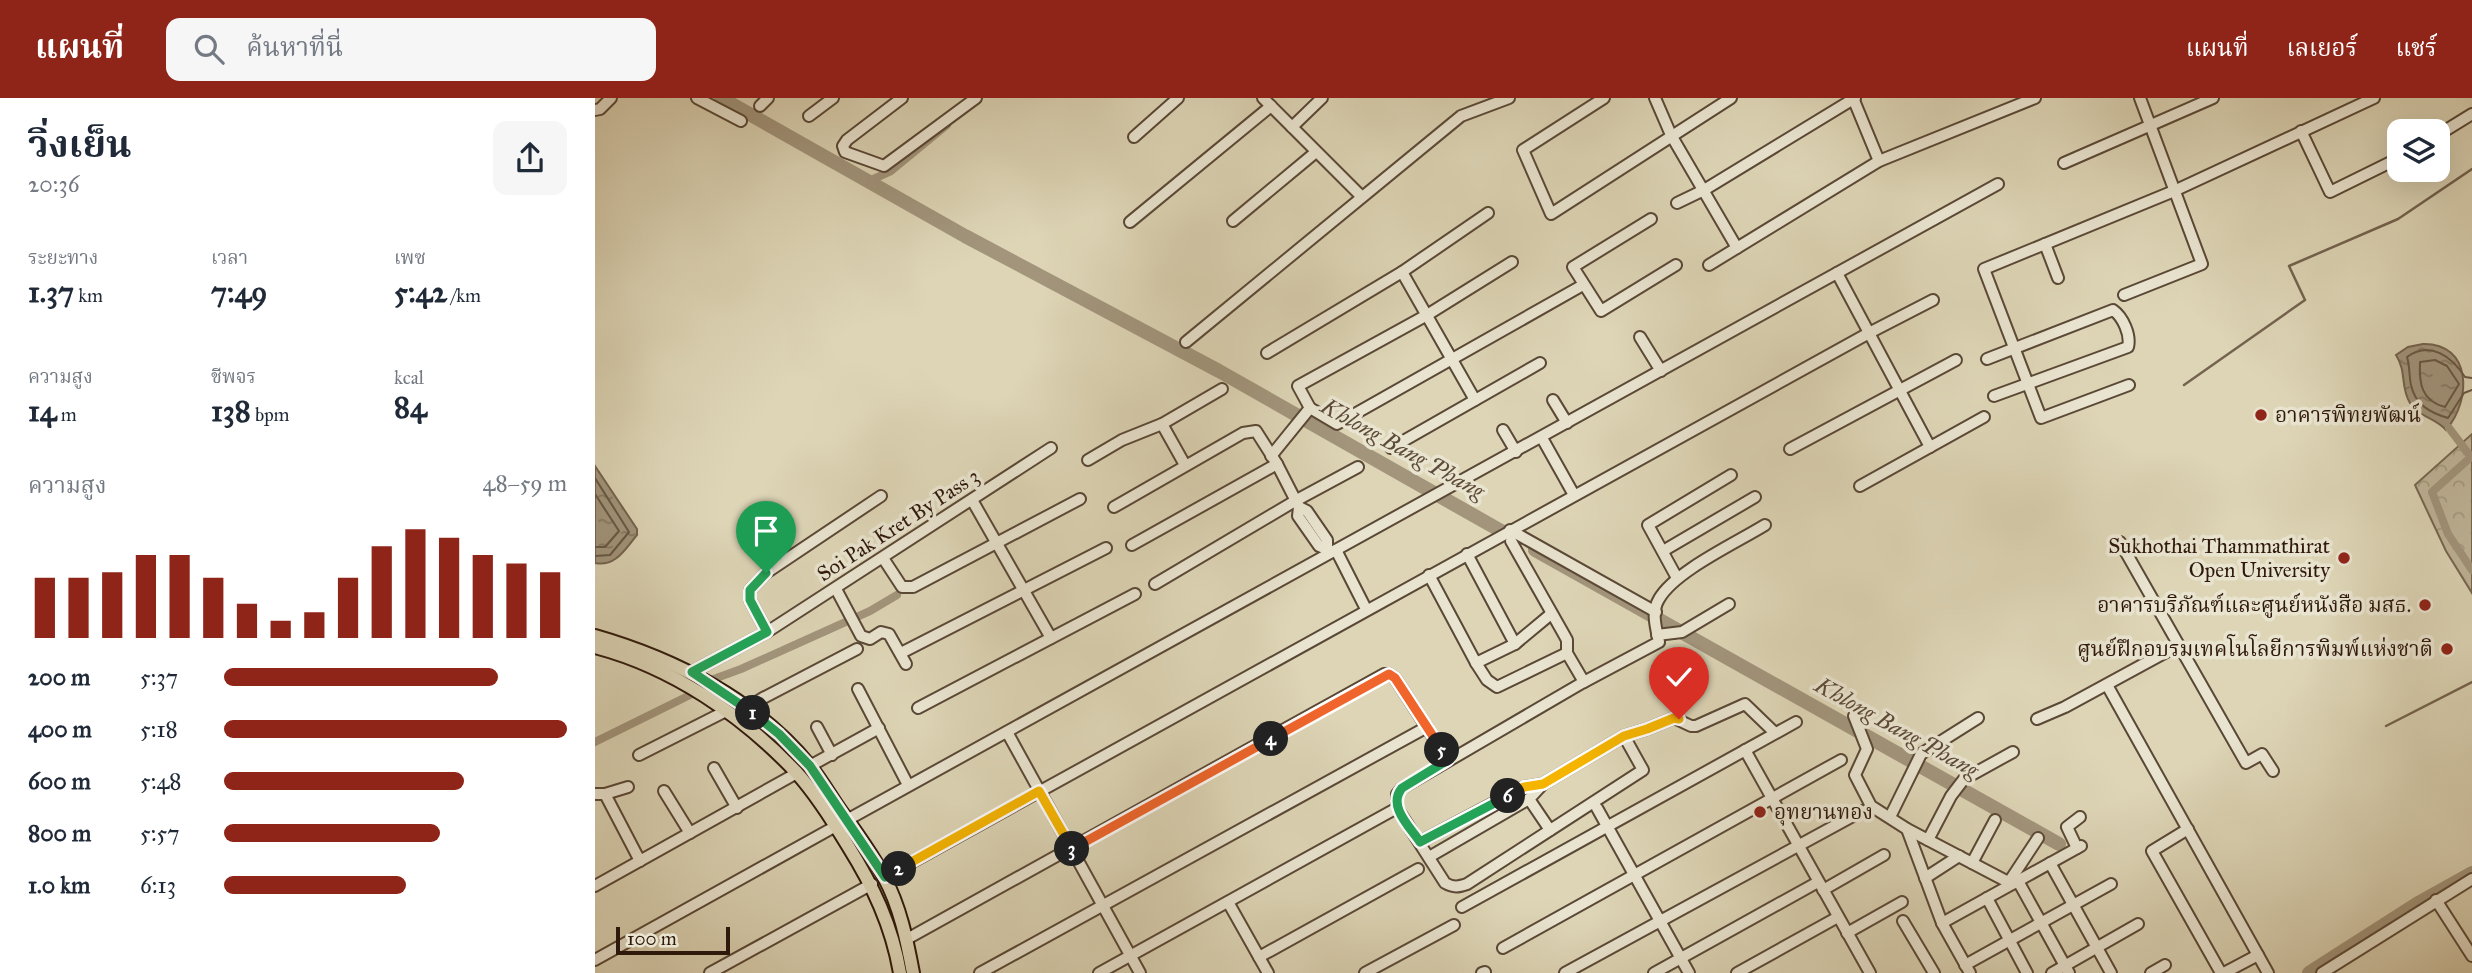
<!DOCTYPE html>
<html lang="th">
<head>
<meta charset="utf-8">
<style>
  body { margin:0; font-family:"IM FELL Great Primer","Noto Serif Thai",serif; background:#f6f6f7; color:#1f2937; height:100vh; display:flex; flex-direction:column; font-size:26px; white-space:nowrap }
  * { box-sizing:border-box; margin:0 }
  p { font-size:23px; color:#747a83 }
  .icon { flex:none; width:38px; height:38px; fill:none; stroke:currentColor; stroke-width:2; stroke-linecap:round; stroke-linejoin:round }
  .map { position:relative; flex:1; overflow:hidden }
  .sheet { display:flex; flex-direction:column; background:#fff; width:595px }
  .sheet>* { flex:none }
  .fabs { position:absolute; left:1792px; top:21px; display:grid; gap:14px }
  .fabs a { display:grid; place-items:center; width:63px; height:63px; border-radius:14px; background:#fff; box-shadow:0 7px 28px #0002; font-size:35px }
  .scale { position:absolute; left:21px; bottom:18px; width:114px; box-sizing:border-box; padding-left:7px; border:4px solid #2f190b; border-top:0; font-size:19px; line-height:24px; white-space:nowrap; color:#2f190b; -webkit-text-stroke:5px #e9e4d0; paint-order:stroke }
  .pin { position:absolute; display:grid; place-items:center; width:60px; height:60px; color:#fff; margin:-72px -30px; border-radius:50% 50% 50% 0; rotate:-45deg; box-shadow:0 0 7px #0007 }
  .pin .icon { rotate:45deg }
  .km { position:absolute; width:35px; height:35px; margin:-18px; border-radius:50%; background:#222; color:#fff; font-size:19px; line-height:35px; text-align:center }
  .round { display:grid; place-items:center; flex:none; width:74px; height:74px; border-radius:14px; background:#f6f6f7 }
  .head { display:flex; align-items:center; justify-content:space-between; height:119px; padding:0 28px }
  h1 { font-size:38px; font-weight:700; line-height:52px }
  .metrics { display:grid; grid-template-columns:repeat(3,1fr); gap:10px; height:119px; padding:7px 28px }
  .metrics div { display:grid; align-content:center }
  .metrics b { font-size:30px; font-weight:700 }
  .metrics small { font-size:19px; font-weight:400 }
  .metrics p { font-size:19px }
  .chart { height:196px; padding:14px 28px }
  .chart p { display:flex; justify-content:space-between }
  .chart svg { width:100%; height:126px; margin-top:7px; stroke:#8f2418; stroke-width:6 }
  ul { padding:0 28px; list-style:none; font-size:23px }
  li { display:grid; grid-template-columns:112px 84px 1fr; align-items:center; height:52px }
  li i { height:18px; border-radius:9px; background:#8f2418 }
  header { display:flex; align-items:center; gap:42px; box-sizing:border-box; height:98px; padding:0 35px; background:#8f2418; color:#fff }
  header strong { font-size:33px }
  nav { display:flex; gap:38px; margin-inline-start:auto; font-size:24px }
  .search { width:490px; height:63px; background:#f6f6f7; display:flex; align-items:center; gap:18px; box-sizing:border-box; padding:0 24px; border-radius:14px; color:#747a83; font-size:26px }
  main { display:flex; flex:1; min-height:0 }
  .map>svg:first-child { display:block }
</style>
</head>
<body>
<header>
<strong>แผนที่</strong>
<div class="search"><svg class="icon" aria-label="search" viewBox="0 0 24 24"><circle cx="10" cy="10" r="6"/><path d="M15 15l6 6"/></svg>ค้นหาที่นี่</div>
<nav><a>แผนที่</a><a>เลเยอร์</a><a>แชร์</a></nav>
</header>
<main>
<section class="sheet">
<div class="head"><div><h1>วิ่งเย็น</h1><p>20:36</p></div><a class="round"><svg class="icon" aria-label="share" viewBox="0 0 24 24"><path d="M12 15V3M7 8l5-5 5 5M5 13v7h14v-7"/></svg></a></div>
<div class="metrics">
<div><p>ระยะทาง</p><b>1.37<small> km</small></b></div>
<div><p>เวลา</p><b>7:49</b></div>
<div><p>เพซ</p><b>5:42<small> /km</small></b></div>
</div>
<div class="metrics">
<div><p>ความสูง</p><b>14<small> m</small></b></div>
<div><p>ชีพจร</p><b>138<small> bpm</small></b></div>
<div><p>kcal</p><b>84</b></div>
</div>
<div class="chart"><p><span>ความสูง</span>48–59 m</p>
<svg viewBox="0 0 160 44" preserveAspectRatio="none"><path d="M5 44V23M15 44V23M25 44V21M35 44V15M45 44V15M55 44V23M65 44V32M75 44V38M85 44V35M95 44V23M105 44V12M115 44V6M125 44V9M135 44V15M145 44V18M155 44V21"/></svg>
</div>
<ul>
<li><b>200 m</b>5:37<i style="width:80%"></i></li>
<li><b>400 m</b>5:18<i style="width:100%"></i></li>
<li><b>600 m</b>5:48<i style="width:70%"></i></li>
<li><b>800 m</b>5:57<i style="width:63%"></i></li>
<li><b>1.0 km</b>6:13<i style="width:53%"></i></li>
</ul>
</section>
<div class="map">
<svg width="1877" height="875" viewBox="0 0 1877 875">
  <defs>
    <pattern id="forest-crowns" width="20" height="18" patternUnits="userSpaceOnUse" patternTransform="scale(1.75)"><rect width="20" height="18" fill="#bfb599"/><path d="M2 6a3 3 0 1 1 6 0M12 15a3 3 0 1 1 6 0" fill="none" stroke="#a49b82"/></pattern>
    <pattern id="water-ripples" width="26" height="14" patternUnits="userSpaceOnUse" patternTransform="scale(1.75)"><rect width="26" height="14" fill="#a2957c"/><path d="M2 4q2-2 4 0t4 0M15 11q2-2 4 0t4 0" fill="none" stroke="#847964"/></pattern>
  </defs>
  <rect width="100%" height="100%" fill="#ddd5b6"/>
  <filter id="stains"><feTurbulence type="fractalNoise" baseFrequency=".00286" numOctaves="4"/><feColorMatrix values="0 0 0 0 .2 0 0 0 0 .09 0 0 0 0 .02 0 0 0 .5 -.17"/></filter>
  <radialGradient id="worn" r=".72"><stop offset=".6" stop-color="#630" stop-opacity="0"/><stop offset="1" stop-color="#630" stop-opacity=".3"/></radialGradient>
  <path fill="url(#forest-crowns)" stroke="#776752" stroke-width="2" d="M 1877,336 L 1877,495 L 1851,453 L 1820,387 Z"/>
  <g fill="url(#water-ripples)" stroke="#74634f" stroke-width="2">
    <path d="M 1828,246 C 1877,245 1877,302 1851,332 C 1841,320 1824,319 1815,305 C 1805,289 1812,274 1801,257 L 1813,249 Z"/>
    <path d="M 0,368 L 42,431 L 42,437 C 30,451 21,469 0,465 Z"/>
  </g>
  <g fill="none" stroke-linecap="round" stroke-linejoin="round">
    <g stroke="#685744" stroke-width="2">
      <path d="M 1840,262 L 1852,268 L 1864,286 L 1850,309 C 1826,303 1824,285 1825,264 Z"/>
      <path d="M 1877,280 L 1870,279 C 1857,259 1835,242 1812,259 C 1815,269 1814,278 1816,287 C 1820,307 1836,315 1853,320 L 1869,295 L 1877,292"/>
      <path d="M 0,380 L 34,434 L 15,457 L 0,458"/>
      <path d="M 0,396 L 24,433 L 10,449 L 0,449"/>
    </g>
    <g stroke="#74634f" stroke-width="2.5">
      <path d="M 1589,287 L 1710,202 L 1694,168 L 1803,121 L 1877,71"/>
      <path d="M 1791,628 L 1877,584"/>
    </g>
    <g stroke="#a2957c" stroke-width="8">
      <path d="M 274,83 L 296,73 L 352,27"/>
      <path d="M 1854,330 L 1876,359"/>
      <path d="M 1877,358 L 1837,394 L 1853,436 L 1877,472"/>
      <path d="M 116,582 L 146,571 L 275,513 L 302,497"/>
      <path d="M 0,644 L 97,596"/>
    </g>
    <g stroke="#a2957c" stroke-width="14">
      <path d="M 126,0 L 370,138 L 624,273 L 922,442"/>
      <path d="M 940,452 L 1464,746"/>
      <path d="M 1714,875 L 1825,804 L 1877,775"/>
    </g>
    <defs>
      <g id="minor">
        <path d="M 102,0 L 146,23"/>
        <path d="M 307,0 L 252,42 L 248,48 L 250,54 L 289,68 L 381,0"/>
        <path d="M 668,0 L 766,98"/>
        <path d="M 1009,0 L 928,52 L 956,116 L 1136,0"/>
        <path d="M 1060,0 L 1076,37 L 1142,150"/>
        <path d="M 1258,0 L 1284,63"/>
        <path d="M 165,8 L 173,0"/>
        <path d="M 0,12 L 5,11 L 16,0"/>
        <path d="M 214,18 L 238,0"/>
        <path d="M 697,29 L 727,0"/>
        <path d="M 1706,33 L 1735,94 L 1804,60"/>
        <path d="M 1843,37 L 1877,16"/>
        <path d="M 539,39 L 583,0"/>
        <path d="M 1469,65 L 1618,0"/>
        <path d="M 1082,105 L 1109,92 L 1260,0"/>
        <path d="M 1056,121 L 978,169 L 1006,213 L 1081,167"/>
        <path d="M 638,123 L 721,54"/>
        <path d="M 535,124 L 676,8"/>
        <path d="M 1450,146 L 1463,180"/>
        <path d="M 917,164 L 832,217 L 703,288 L 715,310 L 742,326 L 988,187"/>
        <path d="M 1114,167 L 1284,63 L 1440,0"/>
        <path d="M 807,174 L 880,302"/>
        <path d="M 1242,175 L 1335,349"/>
        <path d="M 1529,197 L 1607,166 L 1545,0"/>
        <path d="M 1045,239 L 1066,273"/>
        <path d="M 591,244 L 866,18 L 914,0"/>
        <path d="M 672,255 L 807,174 L 893,115"/>
        <path d="M 1392,261 L 1518,212 C 1528,219 1536,237 1533,249 L 1399,298"/>
        <path d="M 1534,287 L 1446,320 L 1389,171 L 1579,93 L 1779,0"/>
        <path d="M 958,302 L 972,325"/>
        <path d="M 567,326 L 590,367"/>
        <path d="M 908,332 L 921,354"/>
        <path d="M 947,340 L 979,397"/>
        <path d="M 796,350 L 945,265"/>
        <path d="M 1195,351 L 1361,262"/>
        <path d="M 676,358 L 715,310"/>
        <path d="M 493,362 L 527,342 L 567,326 L 627,291"/>
        <path d="M 1265,388 L 1389,319"/>
        <path d="M 377,402 L 456,540"/>
        <path d="M 519,409 L 648,335 L 661,333 L 682,366 L 704,409 L 703,418 L 724,448 L 731,451"/>
        <path d="M 704,409 L 712,413 L 732,442 L 732,456"/>
        <path d="M 915,432 L 1061,514"/>
        <path d="M 916,443 L 967,533 L 972,542 L 972,555 L 989,584"/>
        <path d="M 1525,444 L 1651,665 L 1667,656 L 1678,673"/>
        <path d="M 537,447 L 682,366"/>
        <path d="M 741,452 L 771,511"/>
        <path d="M 1068,453 L 1160,399"/>
        <path d="M 872,456 L 920,546"/>
        <path d="M 288,460 L 307,489 L 318,489 L 485,401"/>
        <path d="M 834,477 L 881,565 L 892,582 L 902,589 L 972,555"/>
        <path d="M 1082,480 L 1053,427 L 1136,377"/>
        <path d="M 560,486 L 700,403 L 763,369"/>
        <path d="M 241,491 L 266,538 L 275,541 L 286,534 L 294,536 L 311,566"/>
        <path d="M 172,534 L 155,502 L 155,492 L 171,475 L 286,398"/>
        <path d="M 1062,537 L 1087,534 L 1134,506"/>
        <path d="M 306,555 L 511,450"/>
        <path d="M 881,565 L 920,546 L 956,516"/>
        <path d="M 97,574 L 172,534 L 456,350"/>
        <path d="M 1512,587 L 1673,875"/>
        <path d="M 263,591 L 313,687"/>
        <path d="M 152,610 L 168,600 L 262,551"/>
        <path d="M 323,610 L 540,496"/>
        <path d="M 1259,618 L 1272,651 L 1260,677 L 1276,708 L 1312,731 L 1417,786"/>
        <path d="M 1442,621 L 1470,609 L 1584,547"/>
        <path d="M 222,629 L 237,657"/>
        <path d="M 412,634 L 545,875"/>
        <path d="M 1029,638 L 1048,672 L 872,786 C 863,789 859,790 850,785 L 802,710 L 802,696 L 807,690 L 987,585 L 1064,544 C 1061,530 1056,514 1064,501 C 1080,473 1141,445 1170,427"/>
        <path d="M 1150,652 L 1275,875"/>
        <path d="M 44,657 L 131,613"/>
        <path d="M 215,668 L 284,630"/>
        <path d="M 119,670 L 142,710"/>
        <path d="M 69,693 L 95,735"/>
        <path d="M 0,696 L 10,696 L 45,763"/>
        <path d="M 10,696 L 33,689"/>
        <path d="M 934,701 L 955,732"/>
        <path d="M 1002,710 L 1094,875"/>
        <path d="M 1295,719 L 1326,656 L 1383,620"/>
        <path d="M 252,722 L 1403,86"/>
        <path d="M 1312,731 L 1347,825 L 1375,875"/>
        <path d="M 1593,731 L 1557,753 L 1626,875"/>
        <path d="M 1333,742 L 1356,698 L 1369,681 L 1418,654"/>
        <path d="M 825,744 L 929,689 L 948,686"/>
        <path d="M 1482,750 L 1472,729 L 1485,719"/>
        <path d="M 834,759 L 934,701 L 948,686 L 1029,638 L 1052,631 L 1079,620 L 1096,628 L 1101,628 L 1150,606 L 1178,633"/>
        <path d="M 1377,765 L 1400,722"/>
        <path d="M 1455,765 L 1516,875"/>
        <path d="M 290,779 L 1274,235 L 1338,202"/>
        <path d="M 1330,780 L 1364,758"/>
        <path d="M 1423,783 L 1474,875"/>
        <path d="M 1414,784 L 1443,740"/>
        <path d="M 0,788 L 202,675"/>
        <path d="M 1228,792 L 1289,757"/>
        <path d="M 1392,800 L 1432,875"/>
        <path d="M 1841,802 L 1877,858"/>
        <path d="M 633,804 L 673,875"/>
        <path d="M 867,809 L 1201,624"/>
        <path d="M 1308,823 L 1339,875"/>
        <path d="M 1347,825 L 1486,748"/>
        <path d="M 1252,835 L 1307,804"/>
        <path d="M 312,841 L 789,576 L 794,576 L 800,580 L 853,662"/>
        <path d="M 908,850 L 1246,662"/>
        <path d="M 664,859 L 823,771"/>
        <path d="M 0,862 L 241,728"/>
        <path d="M 1370,867 L 1516,786"/>
        <path d="M 115,875 L 277,786"/>
        <path d="M 385,875 L 832,629"/>
        <path d="M 504,875 L 802,710"/>
        <path d="M 770,875 L 859,827"/>
        <path d="M 887,875 L 890,874"/>
        <path d="M 970,875 L 1267,713"/>
        <path d="M 1059,875 L 1223,784"/>
        <path d="M 1142,875 L 1243,819"/>
        <path d="M 1457,875 L 1543,826"/>
        <path d="M 1556,875 L 1570,867"/>
        <path d="M 1629,875 L 1663,857"/>
        <path d="M 1727,875 L 1877,781"/>
      </g>
      <g id="major">
        <path d="M 0,538 C 80,561 161,602 215,668 C 227,683 237,701 248,716 C 262,736 278,757 289,779 C 305,808 312,843 318,875"/>
        <path d="M 0,549 C 77,569 147,617 201,674 C 221,696 238,723 253,748 C 278,788 297,828 305,875"/>
      </g>
    </defs>
    <use href="#minor" stroke="#5a4836" stroke-width="14"/>
    <use href="#major" stroke="#2f190b" stroke-width="16"/>
    <use href="#minor" stroke="#e9e4d0" stroke-width="10"/>
    <use href="#major" stroke="#ddd5b6" stroke-width="12"/>
  </g>
  <g fill="none" stroke-linecap="round" stroke-linejoin="round">
    <defs>
      <path id="split-1" d="M 158,615 L 97,574 L 172,534 L 155,502 L 155,492 L 171,475"/>
      <path id="split-2" d="M 158,615 L 184,636 L 215,668 L 290,779 L 304,771"/>
      <path id="split-3" d="M 304,771 L 444,693 L 477,751"/>
      <path id="split-4" d="M 477,751 L 676,641"/>
      <path id="split-5" d="M 676,641 L 794,576 L 800,580 L 847,652"/>
      <path id="split-6" d="M 847,652 L 853,662 L 807,690 C 792,708 815,729 825,744 L 913,698"/>
      <path id="split-7" d="M 913,698 L 929,689 L 948,686 L 1029,638 L 1052,631 L 1079,620 L 1084,621"/>
    </defs>
    <use href="#split-1" stroke="#fff" stroke-width="14"/>
    <use href="#split-2" stroke="#fff" stroke-width="14"/>
    <use href="#split-3" stroke="#fff" stroke-width="14"/>
    <use href="#split-4" stroke="#fff" stroke-width="14"/>
    <use href="#split-5" stroke="#fff" stroke-width="14"/>
    <use href="#split-6" stroke="#fff" stroke-width="14"/>
    <use href="#split-7" stroke="#fff" stroke-width="14"/>
    <use href="#split-1" stroke="#22a559" stroke-width="9"/>
    <use href="#split-2" stroke="#22a559" stroke-width="9"/>
    <use href="#split-3" stroke="#f5b400" stroke-width="9"/>
    <use href="#split-4" stroke="#f0652b" stroke-width="9"/>
    <use href="#split-5" stroke="#f0652b" stroke-width="9"/>
    <use href="#split-6" stroke="#22a559" stroke-width="9"/>
    <use href="#split-7" stroke="#f5b400" stroke-width="9"/>
  </g>
  <g fill="#8f2418" stroke="#e9e4d0" stroke-width="2.5">
    <circle cx="1666" cy="317" r="7"/>
    <circle cx="1749" cy="460" r="7"/>
    <circle cx="1830" cy="507" r="7"/>
    <circle cx="1852" cy="551" r="7"/>
    <circle cx="1165" cy="714" r="7"/>
  </g>
  <g text-anchor="middle" stroke-width="7" stroke-linejoin="round" paint-order="stroke">
    <g font-size="21" fill="#2f190b" stroke="#e9e4d0" text-anchor="end">
      <text x="1680" y="324" text-anchor="start">อาคารพิทยพัฒน์</text>
      <text x="1735" y="455">Sukhothai Thammathirat<tspan x="1735" dy="24">Open University</tspan></text>
      <text x="1816" y="514">อาคารบริภัณฑ์และศูนย์หนังสือ มสธ.</text>
      <text x="1838" y="558">ศูนย์ฝึกอบรมเทคโนโลยีการพิมพ์แห่งชาติ</text>
      <text x="1179" y="721" text-anchor="start">อุทยานทอง</text>
    </g>
    <g font-size="21" fill="#2f190b" stroke="#e9e4d0">
      <text transform="translate(303 427) rotate(-33)" y="7">Soi Pak Kret By Pass 3</text>
    </g>
    <g font-size="23" font-style="italic" fill="#5d4b38" stroke="#e9e4d0">
      <text transform="translate(808 350) rotate(29)" y="8">Khlong Bang Phang</text>
      <text transform="translate(1302 629) rotate(29)" y="8">Khlong Bang Phang</text>
    </g>
  </g>
  <rect width="100%" height="100%" filter="url(#stains)"/>
  <rect width="100%" height="100%" fill="url(#worn)"/>
</svg>
<div class="fabs">
<a><svg class="icon" aria-label="layers" viewBox="0 0 24 24"><path d="M12 4l9 5-9 5-9-5zM3 14l9 5 9-5"/></svg></a>
</div>
<div class="scale">100 m</div>
<div class="pin" style="left:171px;top:475px;background:#1e9e55"><svg class="icon" aria-label="arrive" viewBox="0 0 24 24"><path d="M6 21V4h12l-3 4 3 4H6"/></svg></div>
<div class="pin" style="left:1084px;top:621px;background:#d93025"><svg class="icon" aria-label="check" viewBox="0 0 24 24"><path d="M5 12l5 5 9-10"/></svg></div>
<b class="km" style="left:158px;top:615px">1</b>
<b class="km" style="left:304px;top:771px">2</b>
<b class="km" style="left:477px;top:751px">3</b>
<b class="km" style="left:676px;top:641px">4</b>
<b class="km" style="left:847px;top:652px">5</b>
<b class="km" style="left:913px;top:698px">6</b>
</div>
</main>
</body>
</html>
